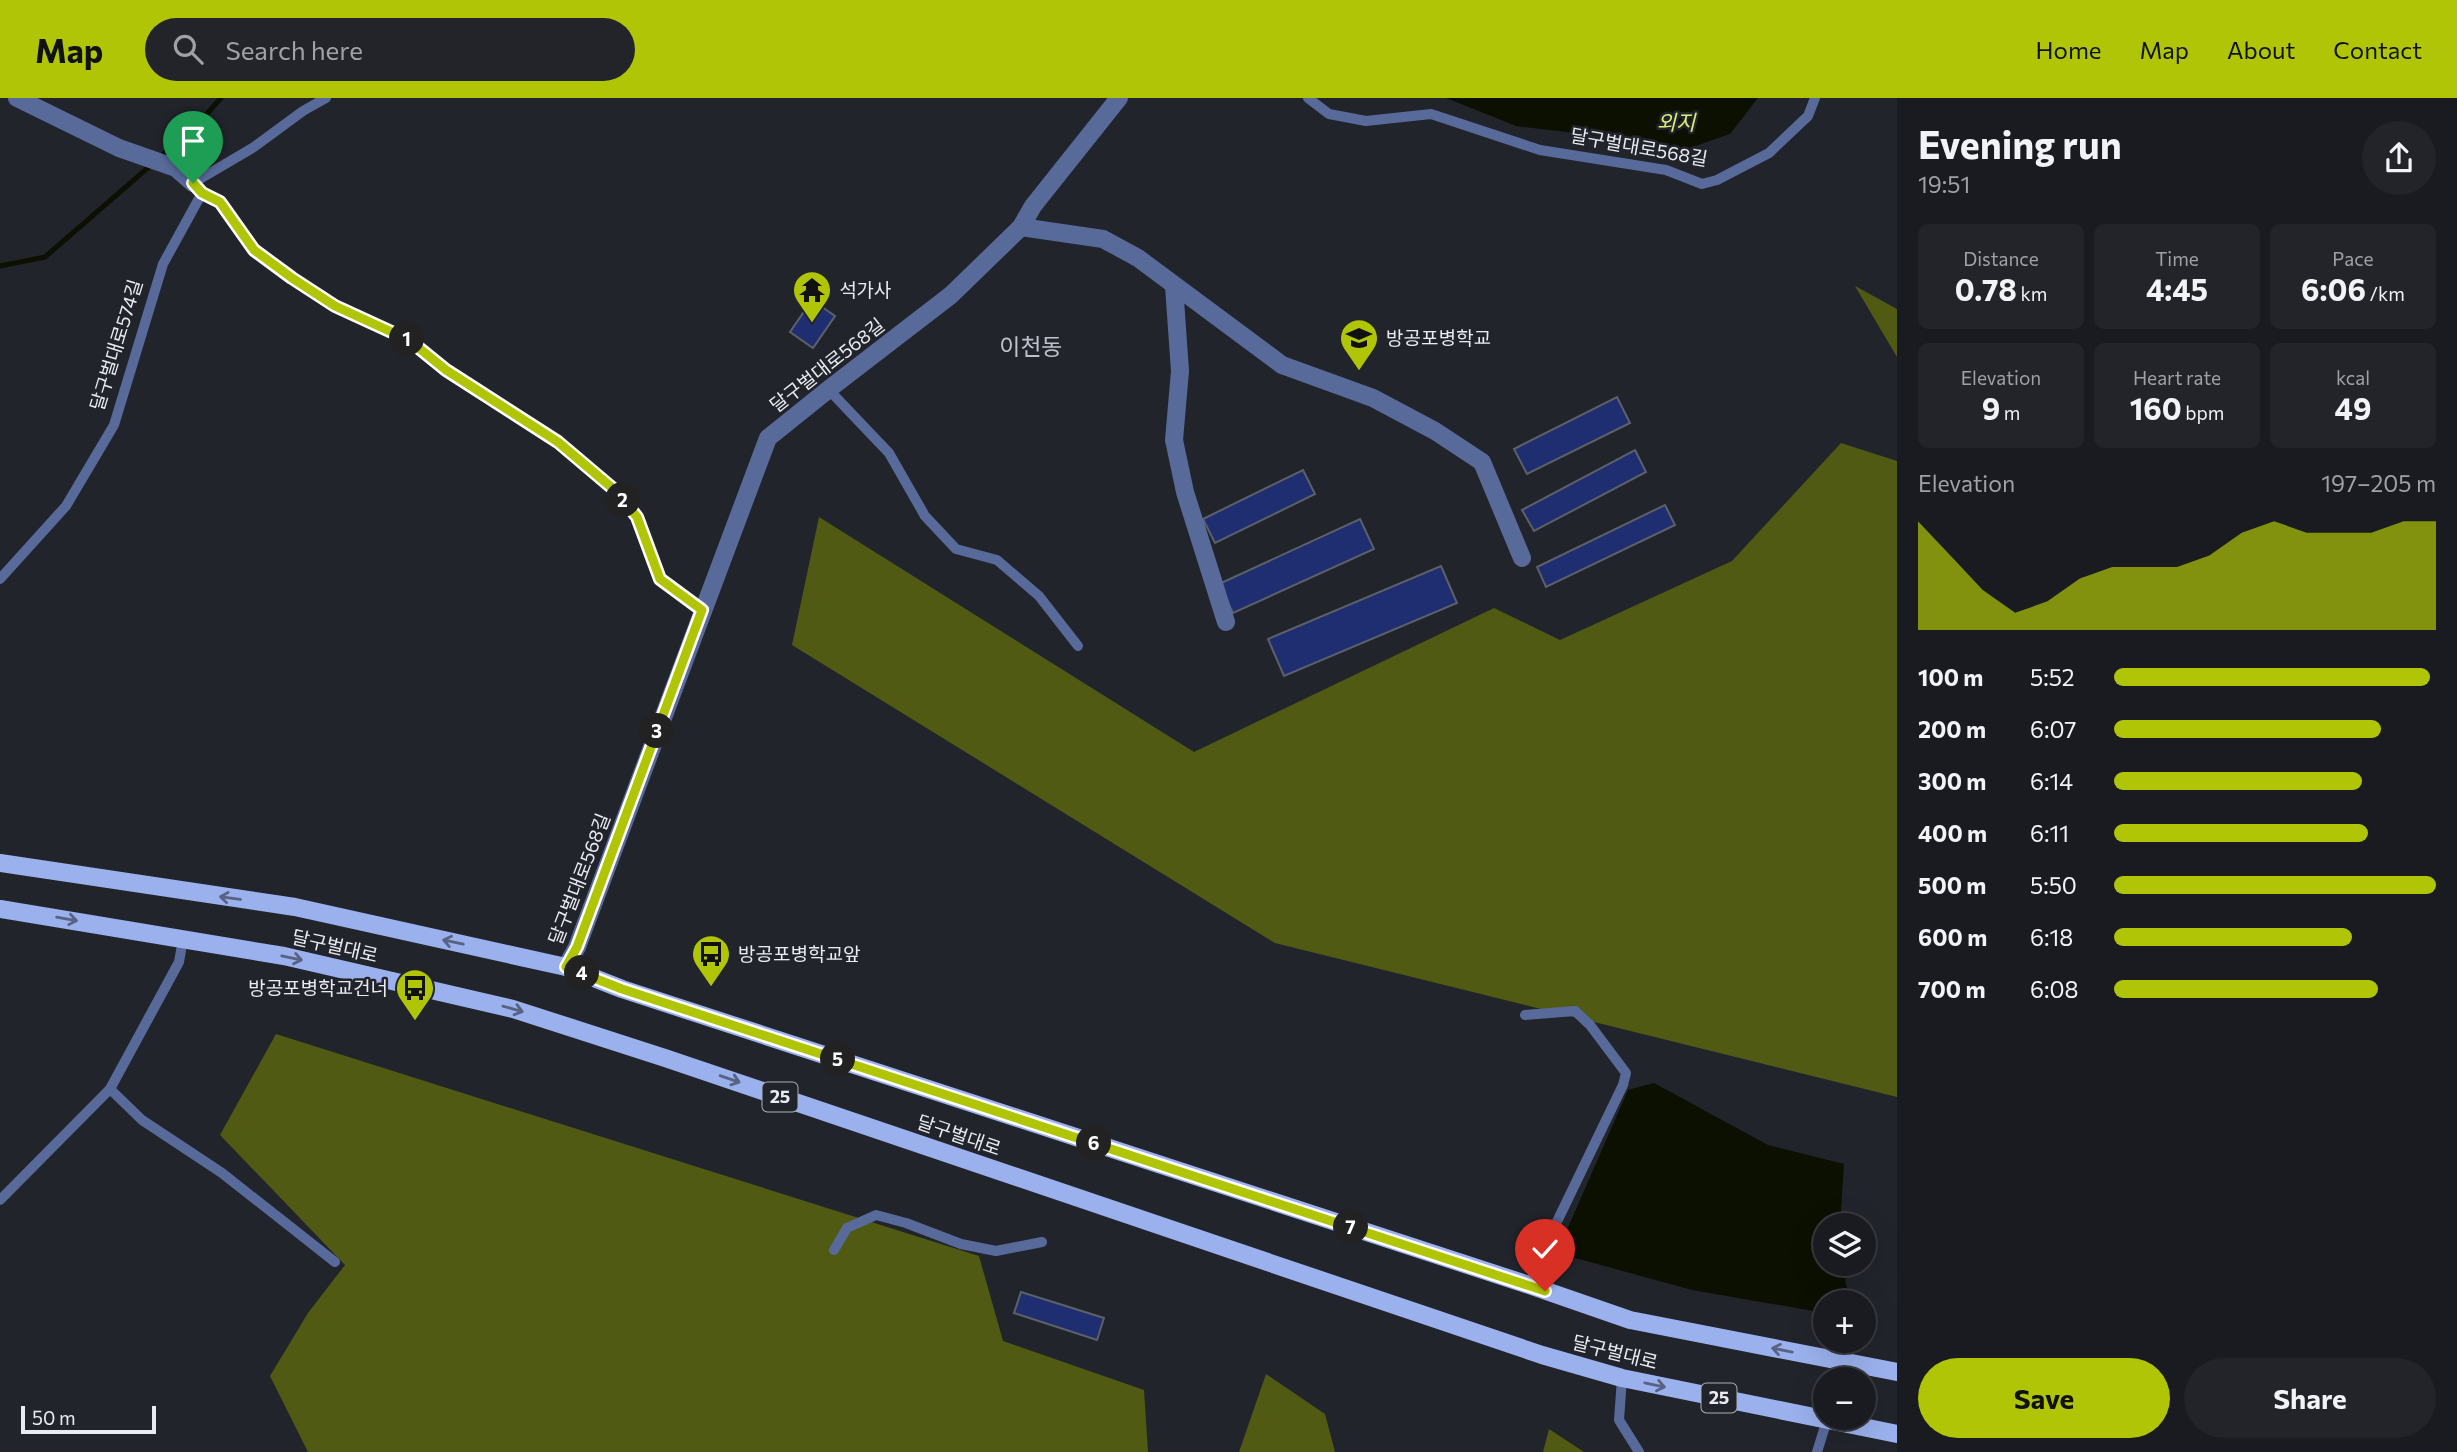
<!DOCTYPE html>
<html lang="en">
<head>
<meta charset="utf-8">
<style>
  body { margin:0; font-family:Commissioner,"Noto Sans KR",sans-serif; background:#23242a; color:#f1f3f6; height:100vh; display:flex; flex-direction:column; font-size:26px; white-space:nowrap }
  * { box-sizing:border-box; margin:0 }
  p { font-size:23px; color:#9fa1a5 }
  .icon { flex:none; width:38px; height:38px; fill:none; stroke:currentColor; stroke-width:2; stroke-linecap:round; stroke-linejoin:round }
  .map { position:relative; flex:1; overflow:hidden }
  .side { display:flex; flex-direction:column; background:#1a1b21; width:560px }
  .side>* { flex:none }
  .controls { position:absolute; left:1813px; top:1115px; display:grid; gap:14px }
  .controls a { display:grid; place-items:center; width:63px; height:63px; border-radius:50%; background:#1a1b21; box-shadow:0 7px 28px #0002,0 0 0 2px #38393f; font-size:35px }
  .scale { position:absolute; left:21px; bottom:18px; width:135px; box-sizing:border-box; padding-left:7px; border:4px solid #e9ebf0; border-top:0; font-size:19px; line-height:24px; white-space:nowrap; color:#e9ebf0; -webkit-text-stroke:5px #22242c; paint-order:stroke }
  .pin { position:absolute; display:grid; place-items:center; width:60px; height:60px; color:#fff; margin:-72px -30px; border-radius:50% 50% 50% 0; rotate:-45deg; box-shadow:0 0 7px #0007 }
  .pin .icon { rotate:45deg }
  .km { position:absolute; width:35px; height:35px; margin:-18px; border-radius:50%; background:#222; color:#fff; font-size:19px; line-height:35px; text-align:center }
  .round { display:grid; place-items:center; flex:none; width:74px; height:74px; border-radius:37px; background:#23242a }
  .overview { display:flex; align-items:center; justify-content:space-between; height:119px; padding:0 21px }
  h1 { font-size:38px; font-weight:700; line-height:52px }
  .metrics { display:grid; grid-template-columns:repeat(3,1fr); gap:10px; height:119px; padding:7px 21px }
  .metrics div { display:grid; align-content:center; border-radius:10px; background:#23242a; text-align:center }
  .metrics b { font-size:30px; font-weight:700 }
  .metrics small { font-size:19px; font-weight:400 }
  .metrics p { font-size:19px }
  .chart { height:196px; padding:14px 21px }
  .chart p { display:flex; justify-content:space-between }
  .chart svg { width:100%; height:126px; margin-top:7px; fill:#afc506; opacity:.7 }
  .cta { display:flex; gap:14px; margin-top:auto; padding:14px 21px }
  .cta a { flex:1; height:80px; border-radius:42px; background:#afc506; color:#111; font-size:28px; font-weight:700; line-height:80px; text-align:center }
  .cta a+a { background:#23242a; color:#f1f3f6 }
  ul { padding:0 21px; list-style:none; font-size:23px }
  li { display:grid; grid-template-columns:112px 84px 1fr; align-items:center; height:52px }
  li i { height:18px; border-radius:9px; background:#afc506 }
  header { display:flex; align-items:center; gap:42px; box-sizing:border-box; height:98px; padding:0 35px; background:#afc506; color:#111 }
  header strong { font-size:33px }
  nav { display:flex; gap:38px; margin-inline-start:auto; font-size:24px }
  .search { width:490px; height:63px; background:#23242a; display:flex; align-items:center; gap:18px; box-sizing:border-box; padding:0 24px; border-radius:38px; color:#9fa1a5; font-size:26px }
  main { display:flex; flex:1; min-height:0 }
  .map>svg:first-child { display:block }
</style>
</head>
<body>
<header>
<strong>Map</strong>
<div class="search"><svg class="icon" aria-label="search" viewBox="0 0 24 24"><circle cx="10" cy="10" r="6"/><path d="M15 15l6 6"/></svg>Search here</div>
<nav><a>Home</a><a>Map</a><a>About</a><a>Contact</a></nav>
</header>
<main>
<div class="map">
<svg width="1897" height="1354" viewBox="0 0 1897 1354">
  <rect width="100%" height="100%" fill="#22242c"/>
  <g fill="#505a13">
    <path d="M 1855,188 L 1897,211 L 1897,259 Z"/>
    <path d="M 1841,345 L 1897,363 L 1897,999 L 1275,845 L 792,547 L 819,419 L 1194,654 L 1494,510 L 1560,542 L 1732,463 Z"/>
    <path d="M 276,936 L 979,1158 L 1003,1243 L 1144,1292 L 1148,1354 L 308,1354 L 270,1278 L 308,1215 L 345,1167 L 220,1037 Z"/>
    <path d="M 1266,1276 L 1325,1316 L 1335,1354 L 1239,1354 Z"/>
    <path d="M 1549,1331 L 1584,1354 L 1543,1354 Z"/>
  </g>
  <g fill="#0c1000">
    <path d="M 1446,0 L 1758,0 L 1730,36 L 1681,53 L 1627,41 L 1516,28 Z"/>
    <path d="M 1654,985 L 1768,1047 L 1844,1066 L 1840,1127 L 1825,1127 L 1825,1166 L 1844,1166 L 1846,1186 L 1851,1204 L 1825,1204 L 1825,1215 L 1692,1192 L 1557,1155 L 1628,992 Z"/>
  </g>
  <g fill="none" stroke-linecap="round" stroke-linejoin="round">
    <path stroke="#0c1000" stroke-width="5" d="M 0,168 L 45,159 L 195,29 L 221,0"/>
  </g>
  <g fill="#1e2e71" stroke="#5c6068" stroke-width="2">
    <path d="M 812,202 L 835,218 L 813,250 L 790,234 Z"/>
    <path d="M 1617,299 L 1630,325 L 1527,376 L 1514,351 Z"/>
    <path d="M 1635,352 L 1646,374 L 1534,433 L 1522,412 Z"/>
    <path d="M 1303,372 L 1315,396 L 1215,445 L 1203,421 Z"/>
    <path d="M 1665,407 L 1675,427 L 1546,489 L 1537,469 Z"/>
    <path d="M 1360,421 L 1374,451 L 1233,515 L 1219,486 Z"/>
    <path d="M 1441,468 L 1457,505 L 1284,578 L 1268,541 Z"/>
    <path d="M 1021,1194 L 1104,1220 L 1097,1242 L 1014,1215 Z"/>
  </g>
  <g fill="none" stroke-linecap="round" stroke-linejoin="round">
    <g stroke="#586a9a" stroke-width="10">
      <path d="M 1308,0 L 1329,16 L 1366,23 L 1431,16 L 1540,52 L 1666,72 L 1702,86 L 1717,82 L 1769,55 L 1808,18 L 1815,0"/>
      <path d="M 202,95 L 220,104 L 255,152 L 292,180 L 335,208 L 409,242 L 446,272 L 558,344 L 617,394 L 637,419 L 660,481 L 702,512"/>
      <path d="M 829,292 L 889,355 L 925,418 L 956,451 L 997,462 L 1039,498 L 1078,548"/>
      <path d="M 0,481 L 66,408 L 114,327 L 163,166 L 202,95 L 193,85 L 254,49 L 303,13 L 326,0"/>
      <path d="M 183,841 L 179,864 L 110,991 L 142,1022 L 222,1075 L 335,1164"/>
      <path d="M 1525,917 L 1575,913 L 1590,927 L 1626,975 L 1623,987 L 1550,1138 L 1529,1187"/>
      <path d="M 0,1102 L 110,991"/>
      <path d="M 834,1152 L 847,1130 L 876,1117 L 906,1125 L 961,1146 L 996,1153 L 1042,1144"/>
      <path d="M 1622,1280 L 1619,1322 L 1639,1354"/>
      <path d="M 1817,1354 L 1827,1322"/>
    </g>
    <g stroke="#586a9a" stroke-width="18">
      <path d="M 17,0 L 119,50 L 176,70 L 193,85"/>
      <path d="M 1021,129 L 1103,141 L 1138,160 L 1282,267 L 1373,300 L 1435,333 L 1482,364 L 1522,460"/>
      <path d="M 1174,188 L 1180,273 L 1174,342 L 1185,394 L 1226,524"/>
      <path d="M 566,869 L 577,849 L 768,340 L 829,291 L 951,197 L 1021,129 L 1033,108 L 1119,0"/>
    </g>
    <g stroke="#9bb1ed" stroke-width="18">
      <path d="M 0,765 L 295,809 L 566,869 L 622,891 L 1529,1187 L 1630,1222 L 1897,1274"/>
      <path d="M 0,811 L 284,858 L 513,911 L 665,960 L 1542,1257 L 1622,1280 L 1897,1336"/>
    </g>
  </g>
  <defs><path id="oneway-shaft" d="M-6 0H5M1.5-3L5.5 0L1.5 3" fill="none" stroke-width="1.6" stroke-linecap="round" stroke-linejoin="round" transform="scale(1.75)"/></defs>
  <g stroke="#586383">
    <use href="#oneway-shaft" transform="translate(230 800) rotate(-172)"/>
    <use href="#oneway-shaft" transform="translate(67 821) rotate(10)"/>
    <use href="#oneway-shaft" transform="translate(453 844) rotate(-168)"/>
    <use href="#oneway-shaft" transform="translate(292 860) rotate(12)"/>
    <use href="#oneway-shaft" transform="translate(513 911) rotate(16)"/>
    <use href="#oneway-shaft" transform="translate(730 981) rotate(19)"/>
    <use href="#oneway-shaft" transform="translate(1782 1252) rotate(-169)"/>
    <use href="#oneway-shaft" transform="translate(1655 1287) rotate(12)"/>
  </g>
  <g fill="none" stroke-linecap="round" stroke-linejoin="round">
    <defs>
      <path id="route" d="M 193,85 L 202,95 L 220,104 L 254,152 L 292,180 L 335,208 L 409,242 L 446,272 L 558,344 L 617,394 L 637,419 L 660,481 L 702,512 L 577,849 L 566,869 L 622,891 L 1545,1193"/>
    </defs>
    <use href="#route" stroke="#fff" stroke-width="14"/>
    <use href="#route" stroke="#afc506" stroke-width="9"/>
  </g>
  <defs>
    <symbol id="temple-pin" viewBox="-11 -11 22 30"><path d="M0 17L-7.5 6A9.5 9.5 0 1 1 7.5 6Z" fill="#afc506" stroke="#22242c"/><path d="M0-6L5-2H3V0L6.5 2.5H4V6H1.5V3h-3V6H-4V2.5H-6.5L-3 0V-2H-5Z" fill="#111"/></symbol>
    <symbol id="school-pin" viewBox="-11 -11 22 30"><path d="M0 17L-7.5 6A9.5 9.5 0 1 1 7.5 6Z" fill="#afc506" stroke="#22242c"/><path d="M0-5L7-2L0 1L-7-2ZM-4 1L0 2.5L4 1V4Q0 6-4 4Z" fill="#111"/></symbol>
    <symbol id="bus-pin" viewBox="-11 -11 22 30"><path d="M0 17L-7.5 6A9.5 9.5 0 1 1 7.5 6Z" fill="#afc506" stroke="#22242c"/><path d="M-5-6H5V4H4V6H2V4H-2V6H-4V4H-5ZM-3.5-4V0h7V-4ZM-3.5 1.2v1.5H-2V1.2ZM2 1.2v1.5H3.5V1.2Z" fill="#111"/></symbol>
  </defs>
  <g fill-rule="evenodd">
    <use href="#temple-pin" x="790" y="170" width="44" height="60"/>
    <use href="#school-pin" x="1337" y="218" width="44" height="60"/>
    <use href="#bus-pin" x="689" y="834" width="44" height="60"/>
    <use href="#bus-pin" x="393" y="868" width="44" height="60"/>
  </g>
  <g text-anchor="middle" stroke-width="5" stroke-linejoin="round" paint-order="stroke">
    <g fill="#22242c" stroke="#adafb5" stroke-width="2">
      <rect x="762.5" y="984.5" width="35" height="29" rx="5"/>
      <rect x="1701.5" y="1285.5" width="35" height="29" rx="5"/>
    </g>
    <g font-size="18" font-weight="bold" fill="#e9ebf0">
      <text x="780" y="1005">25</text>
      <text x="1719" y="1306">25</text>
    </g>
    <g font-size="19" fill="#e9ebf0" stroke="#22242c">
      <text transform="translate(1639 49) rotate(10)" y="7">달구벌대로568길</text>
      <text transform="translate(116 247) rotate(-73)" y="7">달구벌대로574길</text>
      <text transform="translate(827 267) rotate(-38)" y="7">달구벌대로568길</text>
      <text transform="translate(579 781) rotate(-69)" y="7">달구벌대로568길</text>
      <text transform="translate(335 848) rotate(13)" y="7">달구벌대로</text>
      <text transform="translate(959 1037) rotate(19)" y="7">달구벌대로</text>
      <text transform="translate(1615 1254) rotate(14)" y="7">달구벌대로</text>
    </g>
    <g font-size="19" fill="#e9ebf0" stroke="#22242c" text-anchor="start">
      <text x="839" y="199">석가사</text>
      <text x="1386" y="247">방공포병학교</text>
      <text x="738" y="863">방공포병학교앞</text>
      <text x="388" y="897" text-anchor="end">방공포병학교건너</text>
    </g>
    <g font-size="21" font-style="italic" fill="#daef78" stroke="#22242c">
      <text x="1676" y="32">외지</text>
    </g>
    <g font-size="23" fill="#bec2cb" stroke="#22242c">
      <text x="1031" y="257">이천동</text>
    </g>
  </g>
</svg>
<div class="controls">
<a><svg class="icon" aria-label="layers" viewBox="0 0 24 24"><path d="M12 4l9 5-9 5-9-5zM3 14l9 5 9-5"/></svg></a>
<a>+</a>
<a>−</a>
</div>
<div class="scale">50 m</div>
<div class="pin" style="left:193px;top:85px;background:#1e9e55"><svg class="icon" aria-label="arrive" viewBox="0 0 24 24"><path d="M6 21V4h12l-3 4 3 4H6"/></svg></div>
<div class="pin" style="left:1545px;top:1193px;background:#d93025"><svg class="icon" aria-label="check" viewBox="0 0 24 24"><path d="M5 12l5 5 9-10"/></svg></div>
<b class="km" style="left:407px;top:241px">1</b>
<b class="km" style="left:623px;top:402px">2</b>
<b class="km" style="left:657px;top:633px">3</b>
<b class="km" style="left:582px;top:875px">4</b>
<b class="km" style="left:838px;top:961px">5</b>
<b class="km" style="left:1094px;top:1045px">6</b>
<b class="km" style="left:1351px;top:1129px">7</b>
</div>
<section class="side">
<div class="overview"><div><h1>Evening run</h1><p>19:51</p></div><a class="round"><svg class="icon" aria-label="share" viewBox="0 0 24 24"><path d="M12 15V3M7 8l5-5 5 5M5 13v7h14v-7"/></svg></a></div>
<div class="metrics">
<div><p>Distance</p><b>0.78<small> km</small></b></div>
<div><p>Time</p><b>4:45</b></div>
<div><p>Pace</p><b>6:06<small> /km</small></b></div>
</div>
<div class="metrics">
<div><p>Elevation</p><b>9<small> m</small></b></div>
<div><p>Heart rate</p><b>160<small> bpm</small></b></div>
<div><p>kcal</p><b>49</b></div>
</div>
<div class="chart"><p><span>Elevation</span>197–205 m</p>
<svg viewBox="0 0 160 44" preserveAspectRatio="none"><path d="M0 44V6L10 18L20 30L30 38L40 34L50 26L60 22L70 22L80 22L90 18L100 10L110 6L120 10L130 10L140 10L150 6L160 6V44z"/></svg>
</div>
<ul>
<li><b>100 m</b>5:52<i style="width:98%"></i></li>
<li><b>200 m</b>6:07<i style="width:83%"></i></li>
<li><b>300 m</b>6:14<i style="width:77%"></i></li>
<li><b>400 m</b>6:11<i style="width:79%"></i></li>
<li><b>500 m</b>5:50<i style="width:100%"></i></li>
<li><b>600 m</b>6:18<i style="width:74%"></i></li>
<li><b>700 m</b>6:08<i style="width:82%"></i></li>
</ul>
<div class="cta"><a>Save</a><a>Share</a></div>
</section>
</main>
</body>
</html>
